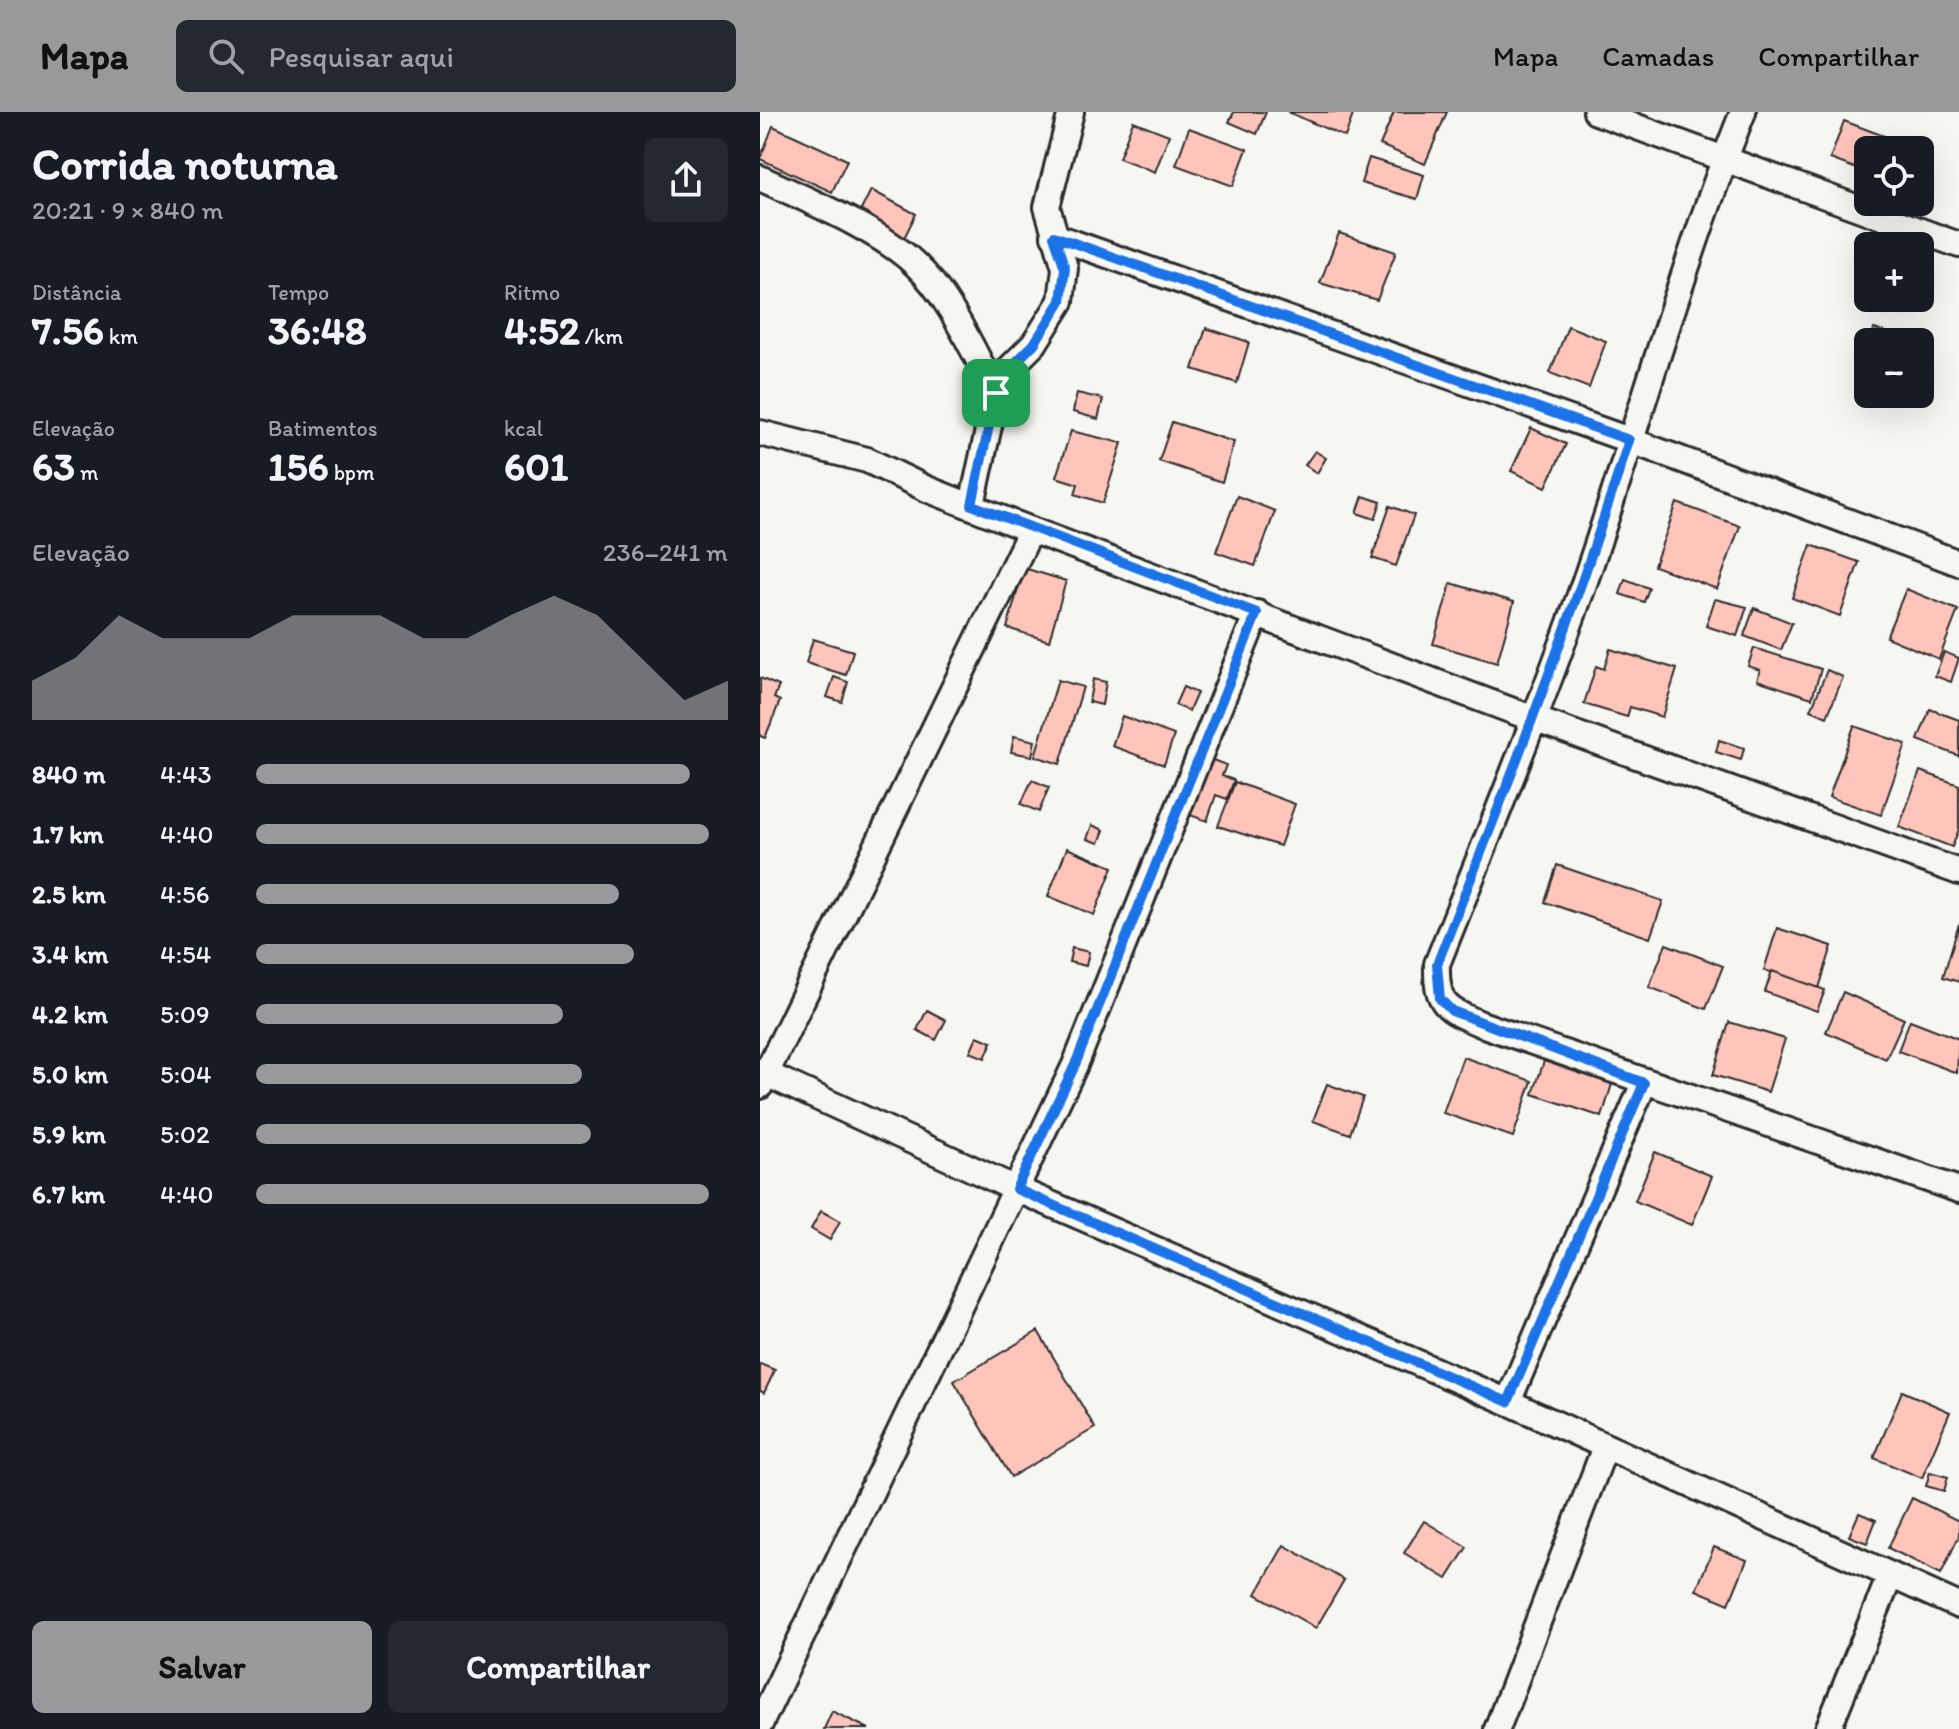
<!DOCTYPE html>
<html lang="pt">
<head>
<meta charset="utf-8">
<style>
  body { margin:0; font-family:Itim,sans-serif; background:#242831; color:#f1f3f6; height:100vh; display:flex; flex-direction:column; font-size:30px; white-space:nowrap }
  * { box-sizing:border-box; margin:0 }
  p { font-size:26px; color:#9ea1a6 }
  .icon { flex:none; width:44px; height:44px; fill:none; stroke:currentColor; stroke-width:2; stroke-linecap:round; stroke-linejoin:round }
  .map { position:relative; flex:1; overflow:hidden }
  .side { display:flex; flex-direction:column; background:#171b24; width:760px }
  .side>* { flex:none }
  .fabs { position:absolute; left:1094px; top:24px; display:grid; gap:16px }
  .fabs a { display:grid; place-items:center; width:80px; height:80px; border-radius:12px; background:#171b24; box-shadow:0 8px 32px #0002; font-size:40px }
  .pin { position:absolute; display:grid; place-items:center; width:68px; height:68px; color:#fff; margin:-34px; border-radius:16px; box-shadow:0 4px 12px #0006 }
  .round { display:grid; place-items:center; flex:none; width:84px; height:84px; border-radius:12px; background:#242831 }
  .head { display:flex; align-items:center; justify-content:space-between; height:136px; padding:0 32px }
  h1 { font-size:44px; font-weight:700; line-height:60px }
  .stats { display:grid; grid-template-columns:repeat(3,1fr); gap:12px; height:136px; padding:8px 32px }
  .stats div { display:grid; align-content:center }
  .stats b { font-size:40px; font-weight:700 }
  .stats small { font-size:22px; font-weight:400 }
  .stats p { font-size:22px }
  .chart { height:224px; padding:16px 32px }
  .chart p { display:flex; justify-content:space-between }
  .chart svg { width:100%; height:144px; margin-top:8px; fill:#98999b; opacity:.7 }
  .button { display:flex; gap:16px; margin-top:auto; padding:16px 32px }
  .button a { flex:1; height:92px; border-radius:12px; background:#98999b; color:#111; font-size:32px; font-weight:700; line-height:92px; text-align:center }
  .button a+a { background:#242831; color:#f1f3f6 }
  ul { padding:0 32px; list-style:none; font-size:26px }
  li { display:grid; grid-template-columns:128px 96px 1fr; align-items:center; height:60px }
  li i { height:20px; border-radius:10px; background:#98999b }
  header { display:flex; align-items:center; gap:48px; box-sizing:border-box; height:112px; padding:0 40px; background:#98999b; color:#111 }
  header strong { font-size:38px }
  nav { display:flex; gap:44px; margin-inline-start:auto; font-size:28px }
  .search { width:560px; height:72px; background:#242831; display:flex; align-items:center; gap:20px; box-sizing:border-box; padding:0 28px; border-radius:12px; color:#9ea1a6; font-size:30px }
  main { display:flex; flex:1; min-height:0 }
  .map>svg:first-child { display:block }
</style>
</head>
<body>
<header>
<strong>Mapa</strong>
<div class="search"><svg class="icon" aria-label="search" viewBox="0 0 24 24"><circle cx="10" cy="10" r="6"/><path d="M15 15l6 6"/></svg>Pesquisar aqui</div>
<nav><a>Mapa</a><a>Camadas</a><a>Compartilhar</a></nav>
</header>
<main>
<section class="side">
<div class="head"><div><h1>Corrida noturna</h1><p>20:21 · 9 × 840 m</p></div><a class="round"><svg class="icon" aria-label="share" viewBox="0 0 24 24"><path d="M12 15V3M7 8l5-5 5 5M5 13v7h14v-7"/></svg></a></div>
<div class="stats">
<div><p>Distância</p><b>7.56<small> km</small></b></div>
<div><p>Tempo</p><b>36:48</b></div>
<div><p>Ritmo</p><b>4:52<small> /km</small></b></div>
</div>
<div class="stats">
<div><p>Elevação</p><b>63<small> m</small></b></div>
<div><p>Batimentos</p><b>156<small> bpm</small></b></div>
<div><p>kcal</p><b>601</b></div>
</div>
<div class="chart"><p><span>Elevação</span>236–241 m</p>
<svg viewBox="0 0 160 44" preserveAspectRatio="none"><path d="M0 44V32L10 25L20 12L30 19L40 19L50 19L60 12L70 12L80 12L90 19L100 19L110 12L120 6L130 12L140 25L150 38L160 32V44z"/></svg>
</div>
<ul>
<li><b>840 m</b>4:43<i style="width:92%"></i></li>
<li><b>1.7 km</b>4:40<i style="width:96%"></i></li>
<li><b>2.5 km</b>4:56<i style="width:77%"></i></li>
<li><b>3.4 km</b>4:54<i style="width:80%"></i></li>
<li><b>4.2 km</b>5:09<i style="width:65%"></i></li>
<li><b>5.0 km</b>5:04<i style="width:69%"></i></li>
<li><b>5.9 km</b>5:02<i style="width:71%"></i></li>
<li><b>6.7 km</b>4:40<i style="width:96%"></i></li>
</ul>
<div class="button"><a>Salvar</a><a>Compartilhar</a></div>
</section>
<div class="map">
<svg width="1199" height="1617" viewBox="0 0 1199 1617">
  <rect width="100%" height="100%" fill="#f6f6f2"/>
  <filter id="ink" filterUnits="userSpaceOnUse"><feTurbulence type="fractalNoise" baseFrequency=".0125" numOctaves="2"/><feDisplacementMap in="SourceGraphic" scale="16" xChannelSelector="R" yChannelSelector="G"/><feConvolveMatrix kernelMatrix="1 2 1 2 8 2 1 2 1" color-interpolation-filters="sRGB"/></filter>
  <g filter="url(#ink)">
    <g fill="#ffc4ba" stroke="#2b2b2b" stroke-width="2">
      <path d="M 474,0 L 506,0 L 497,22 L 469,10 Z"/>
      <path d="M 528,0 L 594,0 L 585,25 Z"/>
      <path d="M 634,0 L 687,0 L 665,52 L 620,33 Z"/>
      <path d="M 373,9 L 409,23 L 395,60 L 359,46 Z"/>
      <path d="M 1084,9 L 1143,31 L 1140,38 L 1108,38 L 1108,61 L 1070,47 Z"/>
      <path d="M 13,14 L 87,48 L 72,80 L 0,47 Z"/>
      <path d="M 429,16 L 487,37 L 473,74 L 416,53 Z"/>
      <path d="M 609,46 L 664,63 L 657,87 L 601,71 Z"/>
      <path d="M 111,78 L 156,102 L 141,132 L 96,108 Z"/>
      <path d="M 579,121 L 636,140 L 617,188 L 560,171 Z"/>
      <path d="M 808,214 L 846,229 L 829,276 L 790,261 Z"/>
      <path d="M 446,216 L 489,230 L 477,271 L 433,257 Z"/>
      <path d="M 1114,217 L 1145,226 L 1143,230 L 1110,230 Z"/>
      <path d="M 317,281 L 343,287 L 338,307 L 313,300 Z"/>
      <path d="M 412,310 L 474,330 L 462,370 L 399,349 Z"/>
      <path d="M 771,316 L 806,332 L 786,375 L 751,359 Z"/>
      <path d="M 311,319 L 362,331 L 343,391 L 315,382 L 318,372 L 296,365 Z"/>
      <path d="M 555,339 L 566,346 L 557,361 L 545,353 Z"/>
      <path d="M 477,384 L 515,399 L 495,454 L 456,440 Z"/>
      <path d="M 603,384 L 621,390 L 615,407 L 597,401 Z"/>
      <path d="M 917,391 L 980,414 L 957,477 L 894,454 Z"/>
      <path d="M 630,394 L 654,403 L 636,454 L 612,446 Z"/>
      <path d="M 1051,433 L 1099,450 L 1080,504 L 1032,486 Z"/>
      <path d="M 264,456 L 306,469 L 289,529 L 247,516 Z"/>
      <path d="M 865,467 L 889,476 L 884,490 L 860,482 Z"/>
      <path d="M 691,471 L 754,490 L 737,551 L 673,532 Z"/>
      <path d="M 1146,477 L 1198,498 L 1179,547 L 1126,525 Z"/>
      <path d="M 955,487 L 987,495 L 977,524 L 946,514 Z"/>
      <path d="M 994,496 L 1032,511 L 1021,538 L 984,524 Z"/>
      <path d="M 53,527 L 93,539 L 86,563 L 46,551 Z"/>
      <path d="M 994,536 L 1061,557 L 1052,586 L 997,568 L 1000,558 L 988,554 Z"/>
      <path d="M 850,537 L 917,557 L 902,605 L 870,595 L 867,605 L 824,592 L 836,554 L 844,557 Z"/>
      <path d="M 1184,540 L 1199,546 L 1191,570 L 1175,564 Z"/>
      <path d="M 1067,558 L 1083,565 L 1067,605 L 1051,598 Z"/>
      <path d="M 74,565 L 88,570 L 82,590 L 67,585 Z"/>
      <path d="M 0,566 L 19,574 L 14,586 L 20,589 L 5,626 L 0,624 Z"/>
      <path d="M 333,567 L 346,570 L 342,593 L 329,590 Z"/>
      <path d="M 298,568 L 323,575 L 300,652 L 275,644 Z"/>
      <path d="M 423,575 L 437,581 L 429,599 L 415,593 Z"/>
      <path d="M 1170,597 L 1199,608 L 1199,644 L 1158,628 Z"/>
      <path d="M 362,604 L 414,623 L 404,653 L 352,634 Z"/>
      <path d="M 1094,614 L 1146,632 L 1121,703 L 1069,685 Z"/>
      <path d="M 254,624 L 275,629 L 272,644 L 251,640 Z"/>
      <path d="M 959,628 L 984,636 L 981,648 L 956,640 Z"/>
      <path d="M 450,647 L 466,653 L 462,664 L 474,668 L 467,687 L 456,683 L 447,709 L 430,703 Z"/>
      <path d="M 1160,659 L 1199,673 L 1199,717 L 1192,735 L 1139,715 Z"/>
      <path d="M 272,668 L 289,675 L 279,700 L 261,692 Z"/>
      <path d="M 475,670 L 535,692 L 520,734 L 458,714 Z"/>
      <path d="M 332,713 L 344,718 L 339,731 L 327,727 Z"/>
      <path d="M 307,736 L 353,755 L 334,803 L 288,784 Z"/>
      <path d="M 797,753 L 903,789 L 890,826 L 785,790 Z"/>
      <path d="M 1199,812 L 1199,870 L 1183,865 Z"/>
      <path d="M 1017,816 L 1072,834 L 1059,876 L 1004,858 Z"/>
      <path d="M 906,832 L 963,854 L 946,897 L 889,875 Z"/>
      <path d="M 312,836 L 329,840 L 326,854 L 309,850 Z"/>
      <path d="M 1012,859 L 1065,878 L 1057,899 L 1005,880 Z"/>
      <path d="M 1083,880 L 1144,907 L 1126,947 L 1066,920 Z"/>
      <path d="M 167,898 L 186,908 L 176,928 L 157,918 Z"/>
      <path d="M 1150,908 L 1199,927 L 1197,961 L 1138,939 Z"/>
      <path d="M 969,910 L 1025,927 L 1008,980 L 953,963 Z"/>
      <path d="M 217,924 L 232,930 L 225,946 L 210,940 Z"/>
      <path d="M 703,945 L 772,969 L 753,1025 L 683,1001 Z"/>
      <path d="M 784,949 L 852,972 L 842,1005 L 773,982 Z"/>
      <path d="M 567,972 L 603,985 L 590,1022 L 553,1009 Z"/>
      <path d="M 895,1040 L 952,1064 L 932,1113 L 875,1089 Z"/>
      <path d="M 61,1099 L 80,1109 L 70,1128 L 51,1117 Z"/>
      <path d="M 278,1219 L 335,1316 L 251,1365 L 194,1269 Z"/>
      <path d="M 0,1252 L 15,1258 L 4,1281 L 0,1279 Z"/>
      <path d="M 1142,1279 L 1190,1300 L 1162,1366 L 1114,1346 Z"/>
      <path d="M 1170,1360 L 1188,1365 L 1184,1379 L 1166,1374 Z"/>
      <path d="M 1152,1386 L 1199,1409 L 1199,1424 L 1181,1462 L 1128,1436 Z"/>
      <path d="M 1099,1401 L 1116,1408 L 1107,1431 L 1089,1424 Z"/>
      <path d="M 664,1409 L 707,1435 L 687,1467 L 644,1441 Z"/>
      <path d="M 524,1433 L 584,1468 L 556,1516 L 496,1482 Z"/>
      <path d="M 954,1435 L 987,1448 L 969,1492 L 936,1478 Z"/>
      <path d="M 72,1599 L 109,1617 L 64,1617 Z"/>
    </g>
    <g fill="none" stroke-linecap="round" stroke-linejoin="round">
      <defs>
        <g id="street">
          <path d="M 836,0 L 1199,133"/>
          <path d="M 983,0 C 922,152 879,311 826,466 C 780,597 728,724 677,852 C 676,893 686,897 721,912 L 1199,1078"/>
          <path d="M 0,66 C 45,87 120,118 155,152 C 191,186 212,238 236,281"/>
          <path d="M 294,124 L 869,328 L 1199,451"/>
          <path d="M 0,321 L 107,348 L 167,377 L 271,418 L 774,607 L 1199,760"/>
          <path d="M 212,393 L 236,281 L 247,259 L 274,232 L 301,189 L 305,156 L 287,95 L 311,0"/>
          <path d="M 0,959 L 256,1077 L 748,1290 L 1199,1494"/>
          <path d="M 0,974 L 271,418"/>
          <path d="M 748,1290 L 884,971"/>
          <path d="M 0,1612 L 315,953 L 497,501"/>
          <path d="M 737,1617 L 845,1335"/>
          <path d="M 1068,1617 L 1130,1464"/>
        </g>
      </defs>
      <use href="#street" stroke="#2b2b2b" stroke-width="30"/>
      <use href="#street" stroke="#f6f6f2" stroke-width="24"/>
    </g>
  </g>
  <g fill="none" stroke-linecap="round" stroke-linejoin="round" filter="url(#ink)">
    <defs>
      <path id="route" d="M 294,124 L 869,328 C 813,506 746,679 677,852 L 680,887 L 692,899 L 884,971 L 748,1290 L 256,1077 L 315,953 L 497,501 L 212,393 L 236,281 L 247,259 L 274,232 L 301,189 L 305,156 Z"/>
    </defs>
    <use href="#route" stroke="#fff" stroke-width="16"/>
    <use href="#route" stroke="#1a73e8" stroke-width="10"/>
  </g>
</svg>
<div class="fabs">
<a><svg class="icon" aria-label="locate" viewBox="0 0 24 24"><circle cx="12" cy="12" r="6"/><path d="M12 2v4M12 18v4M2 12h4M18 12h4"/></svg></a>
<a>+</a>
<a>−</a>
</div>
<div class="pin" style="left:236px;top:281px;background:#1e9e55"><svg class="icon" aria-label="arrive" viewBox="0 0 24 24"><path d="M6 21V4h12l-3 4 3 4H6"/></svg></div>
</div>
</main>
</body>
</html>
